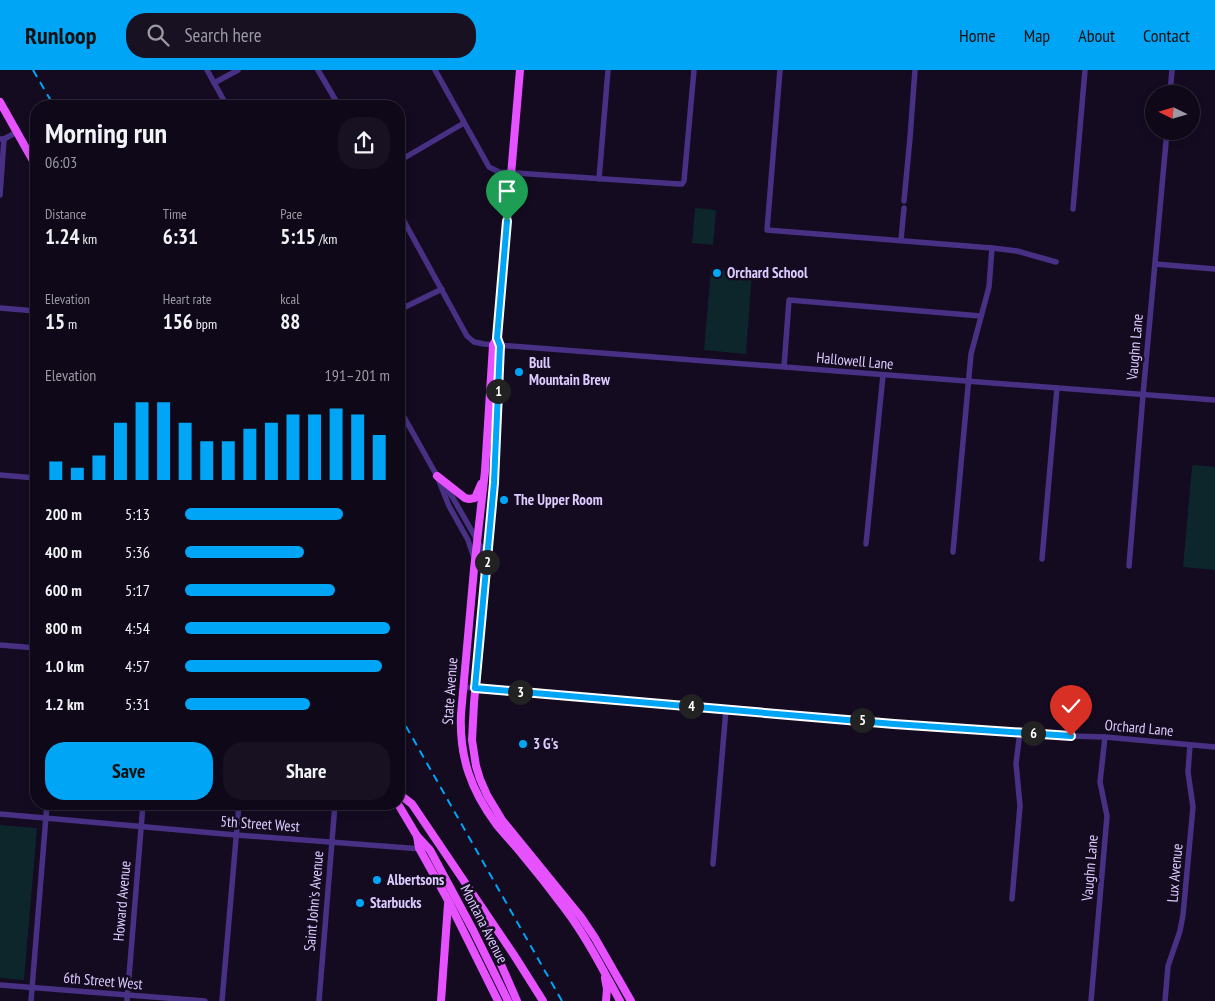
<!DOCTYPE html>
<html lang="en">
<head>
<meta charset="utf-8">
<style>
  body { margin:0; font-family:"PT Sans Narrow",sans-serif; background:#181122; color:#f1f3f6; height:100vh; display:flex; flex-direction:column; font-size:19px; white-space:nowrap }
  * { box-sizing:border-box; margin:0 }
  p { font-size:16px; color:#9b9aa2 }
  .icon { flex:none; width:28px; height:28px; fill:none; stroke:currentColor; stroke-width:2; stroke-linecap:round; stroke-linejoin:round }
  .map { position:relative; flex:1; overflow:hidden }
  .panel { position:absolute; left:30px; top:30px; width:375px; height:710px; display:flex; flex-direction:column; background:#0f0819; border-radius:20px; box-shadow:0 2px 8px #0003,0 0 0 1px #2f2938 }
  .panel>* { flex:none }
  .needle { width:32px; rotate:275deg }
  .tools { position:absolute; left:1145px; top:15px; display:grid; gap:10px }
  .tools a { display:grid; place-items:center; width:55px; height:55px; border-radius:50%; background:#0f0819; box-shadow:0 2px 8px #0003,0 0 0 1px #2f2938; font-size:25px }
  .pin { position:absolute; display:grid; place-items:center; width:42px; height:42px; color:#fff; margin:-51px -21px; border-radius:50% 50% 50% 0; rotate:-45deg; box-shadow:0 0 5px #0007 }
  .pin .icon { rotate:45deg }
  .km { position:absolute; width:25px; height:25px; margin:-12px; border-radius:50%; background:#222; color:#fff; font-size:14px; line-height:25px; text-align:center }
  .round { display:grid; place-items:center; flex:none; width:52px; height:52px; border-radius:20px; background:#181122 }
  .summary { display:flex; align-items:center; justify-content:space-between; height:85px; padding:0 15px }
  h1 { font-size:28px; font-weight:800; line-height:38px }
  .stats { display:grid; grid-template-columns:repeat(3,1fr); gap:8px; height:85px; padding:5px 15px }
  .stats div { display:grid; align-content:center }
  .stats b { font-size:21px; font-weight:800 }
  .stats small { font-size:14px; font-weight:400 }
  .stats p { font-size:14px }
  .chart { height:140px; padding:10px 15px }
  .chart p { display:flex; justify-content:space-between }
  .chart svg { width:100%; height:90px; margin-top:5px; stroke:#00a5f6; stroke-width:6 }
  .action { display:flex; gap:10px; margin-top:auto; padding:10px 15px }
  .action a { flex:1; height:58px; border-radius:20px; background:#00a5f6; color:#111; font-size:20px; font-weight:800; line-height:58px; text-align:center }
  .action a+a { background:#181122; color:#f1f3f6 }
  ul { padding:0 15px; list-style:none; font-size:16px }
  li { display:grid; grid-template-columns:80px 60px 1fr; align-items:center; height:38px }
  li i { height:12px; border-radius:6px; background:#00a5f6 }
  header { display:flex; align-items:center; gap:30px; box-sizing:border-box; height:70px; padding:0 25px; background:#00a5f6; color:#111 }
  header strong { font-size:24px }
  nav { display:flex; gap:28px; margin-inline-start:auto; font-size:18px }
  .search { width:350px; height:45px; background:#181122; display:flex; align-items:center; gap:12px; box-sizing:border-box; padding:0 18px; border-radius:20px; color:#9b9aa2; font-size:19px }
  .map>svg:first-child { display:block }
</style>
</head>
<body>
<header>
<strong>Runloop</strong>
<div class="search"><svg class="icon" aria-label="search" viewBox="0 0 24 24"><circle cx="10" cy="10" r="6"/><path d="M15 15l6 6"/></svg>Search here</div>
<nav><a>Home</a><a>Map</a><a>About</a><a>Contact</a></nav>
</header>
<div class="map">
<svg width="1215" height="931" viewBox="0 0 1215 931">
  <rect width="100%" height="100%" fill="#140b21"/>
  <g fill="#0d262c">
    <path d="M 695,138 L 716,140 L 713,175 L 692,173 Z"/>
    <path d="M 711,199 L 752,203 L 746,284 L 704,280 Z"/>
    <path d="M 1194,395 L 1215,397 L 1215,500 L 1183,497 L 1192,397 Z"/>
    <path d="M 0,755 L 37,758 L 24,910 L 0,908 Z"/>
  </g>
  <g fill="none" stroke-linecap="round" stroke-linejoin="round">
    <g stroke="#483185" stroke-width="5.5">
      <path d="M 207,0 L 227,36"/>
      <path d="M 318,0 L 339,36"/>
      <path d="M 435,0 L 489,97 L 499,102 L 679,114 L 682,114 L 684,111 L 694,0"/>
      <path d="M 780,0 L 767,160 L 992,178 L 1017,181 L 1056,192"/>
      <path d="M 214,13 L 238,0"/>
      <path d="M 1170,24 L 1172,0"/>
      <path d="M 0,69 L 4,69 L 17,62"/>
      <path d="M 399,91 L 464,53"/>
      <path d="M 599,109 L 608,0"/>
      <path d="M 0,125 L 4,69"/>
      <path d="M 904,131 L 910,68 L 915,0"/>
      <path d="M 1073,139 L 1085,0"/>
      <path d="M 399,142 L 467,266 L 474,272 L 484,274 L 1215,330"/>
      <path d="M 901,170 L 904,138"/>
      <path d="M 1155,194 L 1215,199"/>
      <path d="M 0,238 L 36,241"/>
      <path d="M 399,240 L 442,219"/>
      <path d="M 784,297 L 789,230 L 981,246"/>
      <path d="M 399,338 L 437,406 L 449,436 L 468,470 L 474,488"/>
      <path d="M 0,405 L 36,408"/>
      <path d="M 443,414 L 453,428 L 481,477 L 483,486 L 483,499"/>
      <path d="M 866,474 L 883,305"/>
      <path d="M 953,482 L 971,284 L 989,217 L 992,178"/>
      <path d="M 1042,489 L 1057,318"/>
      <path d="M 1129,496 L 1143,325 L 1167,61"/>
      <path d="M 0,575 L 36,578"/>
      <path d="M 464,617 L 894,654 L 1071,666 L 1105,667 L 1215,677"/>
      <path d="M 0,744 L 236,765 L 422,779"/>
      <path d="M 713,794 L 726,639"/>
      <path d="M 1012,829 L 1020,736 L 1016,693 L 1020,662"/>
      <path d="M 0,915 L 205,931"/>
      <path d="M 31,931 L 47,734"/>
      <path d="M 127,931 L 143,734"/>
      <path d="M 222,931 L 239,734"/>
      <path d="M 319,931 L 335,734"/>
      <path d="M 1091,931 L 1107,746 L 1100,712 L 1105,667"/>
      <path d="M 1165,931 L 1168,896 L 1180,861 L 1183,845 L 1193,737 L 1188,702 L 1190,675"/>
    </g>
    <g stroke="#e652ff" stroke-width="8">
      <path d="M 520,0 L 497,268 L 500,276 L 494,413 L 474,633 L 472,670 L 476,696 L 480,709 L 487,725 L 502,750 L 581,847 L 595,868 L 631,931"/>
      <path d="M 0,32 L 36,96"/>
      <path d="M 497,268 L 493,275 L 485,401 L 474,499 L 461,644 C 459,687 471,720 496,754 C 504,764 513,773 521,783 C 536,801 551,820 566,840 C 587,868 603,900 620,931"/>
      <path d="M 437,406 L 465,428 L 469,429 L 475,428 L 481,414"/>
      <path d="M 399,724 L 412,734 L 514,885 L 543,931"/>
      <path d="M 398,734 L 417,766 L 430,780 L 473,860 L 508,931"/>
      <path d="M 417,766 L 419,778 L 449,832 L 498,931"/>
      <path d="M 476,837 L 517,931"/>
      <path d="M 605,908 L 607,919 L 606,931"/>
      <path d="M 441,931 L 448,834"/>
    </g>
    <g stroke="#00a5f6" stroke-width="2" stroke-dasharray="8 6" stroke-linecap="butt">
      <path d="M 33,0 L 54,36"/>
      <path d="M 399,644 L 562,931"/>
    </g>
  </g>
  <g fill="none" stroke-linecap="round" stroke-linejoin="round">
    <defs>
      <path id="route" d="M 507,151 L 497,268 L 500,276 L 494,413 L 475,618 L 894,654 L 1071,666"/>
    </defs>
    <use href="#route" stroke="#fff" stroke-width="10"/>
    <use href="#route" stroke="#00a5f6" stroke-width="6"/>
  </g>
  <g fill="#00a5f6" stroke="#140b21" stroke-width="2">
    <circle cx="717" cy="203" r="5"/>
    <circle cx="519" cy="302" r="5"/>
    <circle cx="504" cy="430" r="5"/>
    <circle cx="523" cy="674" r="5"/>
    <circle cx="377" cy="810" r="5"/>
    <circle cx="360" cy="833" r="5"/>
  </g>
  <g text-anchor="middle" stroke-width="5" stroke-linejoin="round" paint-order="stroke">
    <g font-size="15" font-weight="bold" fill="#ddcbff" stroke="#140b21" text-anchor="start">
      <text x="727" y="208">Orchard School</text>
      <text x="529" y="298">Bull<tspan x="529" dy="17">Mountain Brew</tspan></text>
      <text x="514" y="435">The Upper Room</text>
      <text x="533" y="679">3 G's</text>
      <text x="387" y="815">Albertsons</text>
      <text x="370" y="838">Starbucks</text>
    </g>
    <g font-size="15" fill="#ddcbff" stroke="#140b21">
      <text transform="translate(1135 277) rotate(-85)" y="5">Vaughn Lane</text>
      <text transform="translate(855 291) rotate(5)" y="5">Hallowell Lane</text>
      <text transform="translate(450 621) rotate(-86)" y="5">State Avenue</text>
      <text transform="translate(1139 658) rotate(5)" y="5">Orchard Lane</text>
      <text transform="translate(260 754) rotate(4)" y="5">5th Street West</text>
      <text transform="translate(1090 798) rotate(-85)" y="5">Vaughn Lane</text>
      <text transform="translate(1175 803) rotate(-85)" y="5">Lux Avenue</text>
      <text transform="translate(122 831) rotate(-85)" y="5">Howard Avenue</text>
      <text transform="translate(314 831) rotate(-85)" y="5">Saint John's Avenue</text>
      <text transform="translate(484 854) rotate(63)" y="5">Montana Avenue</text>
      <text transform="translate(103 911) rotate(5)" y="5">6th Street West</text>
    </g>
  </g>
</svg>
<div class="tools">
<a><svg class="needle" viewBox="-14 -14 28 28"><path d="M0-13l5 13h-10z" fill="#e53935"/><path d="M0 13l5-13h-10z" fill="#9b9aa2"/></svg></a>
</div>
<div class="pin" style="left:507px;top:151px;background:#1e9e55"><svg class="icon" aria-label="arrive" viewBox="0 0 24 24"><path d="M6 21V4h12l-3 4 3 4H6"/></svg></div>
<div class="pin" style="left:1071px;top:666px;background:#d93025"><svg class="icon" aria-label="check" viewBox="0 0 24 24"><path d="M5 12l5 5 9-10"/></svg></div>
<b class="km" style="left:498px;top:321px">1</b>
<b class="km" style="left:487px;top:492px">2</b>
<b class="km" style="left:520px;top:622px">3</b>
<b class="km" style="left:691px;top:636px">4</b>
<b class="km" style="left:862px;top:650px">5</b>
<b class="km" style="left:1033px;top:663px">6</b>
<section class="panel">
<div class="summary"><div><h1>Morning run</h1><p>06:03</p></div><a class="round"><svg class="icon" aria-label="share" viewBox="0 0 24 24"><path d="M12 15V3M7 8l5-5 5 5M5 13v7h14v-7"/></svg></a></div>
<div class="stats">
<div><p>Distance</p><b>1.24<small> km</small></b></div>
<div><p>Time</p><b>6:31</b></div>
<div><p>Pace</p><b>5:15<small> /km</small></b></div>
</div>
<div class="stats">
<div><p>Elevation</p><b>15<small> m</small></b></div>
<div><p>Heart rate</p><b>156<small> bpm</small></b></div>
<div><p>kcal</p><b>88</b></div>
</div>
<div class="chart"><p><span>Elevation</span>191–201 m</p>
<svg viewBox="0 0 160 44" preserveAspectRatio="none"><path d="M5 44V35M15 44V38M25 44V32M35 44V16M45 44V6M55 44V6M65 44V16M75 44V25M85 44V25M95 44V19M105 44V16M115 44V12M125 44V12M135 44V9M145 44V12M155 44V22"/></svg>
</div>
<ul>
<li><b>200 m</b>5:13<i style="width:77%"></i></li>
<li><b>400 m</b>5:36<i style="width:58%"></i></li>
<li><b>600 m</b>5:17<i style="width:73%"></i></li>
<li><b>800 m</b>4:54<i style="width:100%"></i></li>
<li><b>1.0 km</b>4:57<i style="width:96%"></i></li>
<li><b>1.2 km</b>5:31<i style="width:61%"></i></li>
</ul>
<div class="action"><a>Save</a><a>Share</a></div>
</section>
</div>
</body>
</html>
